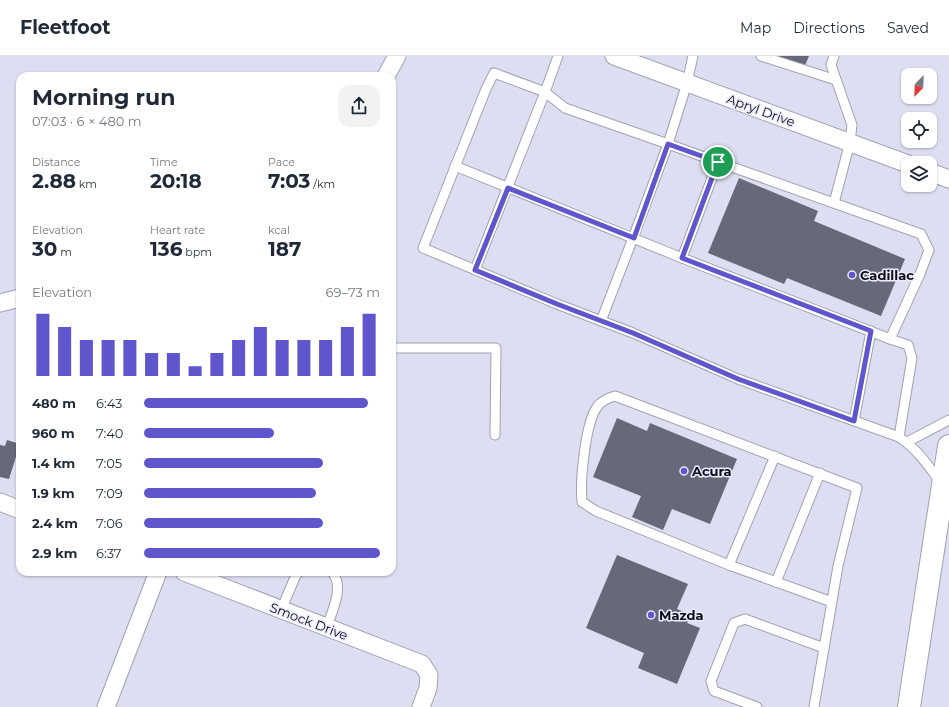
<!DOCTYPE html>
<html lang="en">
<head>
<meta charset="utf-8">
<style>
  body { margin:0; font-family:Montserrat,sans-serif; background:#f2f2f3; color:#1f2937; height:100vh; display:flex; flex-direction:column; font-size:15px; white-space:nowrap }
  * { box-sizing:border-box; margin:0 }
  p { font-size:13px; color:#747a83 }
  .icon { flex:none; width:22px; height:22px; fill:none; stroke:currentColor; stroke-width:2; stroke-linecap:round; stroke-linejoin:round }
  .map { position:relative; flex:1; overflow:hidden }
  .details { position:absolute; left:16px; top:16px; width:380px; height:504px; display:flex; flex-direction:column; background:#fff; border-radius:12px; box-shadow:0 1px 3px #0004 }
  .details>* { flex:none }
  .needle { width:26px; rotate:203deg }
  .tools { position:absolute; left:901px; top:12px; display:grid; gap:8px }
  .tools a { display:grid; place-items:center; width:36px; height:36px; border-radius:8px; background:#fff; box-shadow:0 1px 3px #0004; font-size:20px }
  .pin { position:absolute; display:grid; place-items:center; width:34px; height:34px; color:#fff; margin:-17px; border:2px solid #fff; border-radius:50%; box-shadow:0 1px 4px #0007 }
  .round { display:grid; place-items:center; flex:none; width:42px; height:42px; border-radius:12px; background:#f2f2f3 }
  .headline { display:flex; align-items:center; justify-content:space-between; height:68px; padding:0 16px }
  h1 { font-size:22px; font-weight:700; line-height:30px }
  .metrics { display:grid; grid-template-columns:repeat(3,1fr); gap:6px; height:68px; padding:4px 16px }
  .metrics div { display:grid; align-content:center }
  .metrics b { font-size:20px; font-weight:700 }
  .metrics small { font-size:11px; font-weight:400 }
  .metrics p { font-size:11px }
  .chart { height:112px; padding:8px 16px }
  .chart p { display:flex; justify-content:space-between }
  .chart svg { width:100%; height:72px; margin-top:4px; stroke:#5f56ce; stroke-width:6 }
  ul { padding:0 16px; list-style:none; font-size:13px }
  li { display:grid; grid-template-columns:64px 48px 1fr; align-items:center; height:30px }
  li i { height:10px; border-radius:5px; background:#5f56ce }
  header { display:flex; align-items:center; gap:24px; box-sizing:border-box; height:56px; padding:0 20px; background:#fff; border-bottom:1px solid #e0e1e3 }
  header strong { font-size:19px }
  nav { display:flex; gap:22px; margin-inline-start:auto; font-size:14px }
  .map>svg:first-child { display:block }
</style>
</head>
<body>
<header>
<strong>Fleetfoot</strong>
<nav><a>Map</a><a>Directions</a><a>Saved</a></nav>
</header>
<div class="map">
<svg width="949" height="651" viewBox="0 0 949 651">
  <rect width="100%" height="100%" fill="#dddef1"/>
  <g fill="#676878">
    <path d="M 772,0 L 809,0 L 804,12 Z"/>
    <path d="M 739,122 L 818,155 L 814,165 L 905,203 L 881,260 L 787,222 L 784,228 L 708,197 Z"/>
    <path d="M 617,362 L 647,375 L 650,367 L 737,403 L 710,468 L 672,453 L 663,474 L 632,461 L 641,440 L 593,421 Z"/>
    <path d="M 7,384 L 20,388 L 9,423 L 0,421 L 0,389 L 5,390 Z"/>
    <path d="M 617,499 L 688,528 L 677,553 L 691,559 L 687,567 L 700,572 L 677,628 L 638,612 L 644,597 L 586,572 Z"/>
  </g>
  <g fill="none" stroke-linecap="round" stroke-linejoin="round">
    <defs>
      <g id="lane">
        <path d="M 558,0 L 545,36 L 494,17 L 486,33 L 423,192 L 557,248 L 633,277 L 738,323 L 899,381 C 917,393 928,409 941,427"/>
        <path d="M 693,0 L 687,27 L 668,88 L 718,106"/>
        <path d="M 761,0 L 836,24"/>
        <path d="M 834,0 L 831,9 L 852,69 L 850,86 L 834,147"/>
        <path d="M 455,110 L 682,202 L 890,283"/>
        <path d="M 682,202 L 718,106 L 921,178 L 929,194 L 920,218 L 890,283 L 908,289 L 912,302 L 899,381"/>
        <path d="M 475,214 L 545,36 L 565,52 L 668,88 L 633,182 L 601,265"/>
        <path d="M 392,292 L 496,292 L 495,379"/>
        <path d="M 854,365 L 871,275"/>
        <path d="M 907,386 L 949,364"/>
        <path d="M 729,509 L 775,400"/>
        <path d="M 776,526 L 820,417"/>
        <path d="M 281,554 L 296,519 L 299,516"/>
        <path d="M 327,571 C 332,555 345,530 332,516"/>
        <path d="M 757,651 L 714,635 L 711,625 L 734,567 L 745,563 L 824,592"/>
        <path d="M 814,651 L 838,510 L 857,432 L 615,340 C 608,342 601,345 597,351 C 585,368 580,425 582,446 L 596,455 L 729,509 L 832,546"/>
      </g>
      <g id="street">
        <path d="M 614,0 L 908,108"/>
        <path d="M 386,20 L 397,0"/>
        <path d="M 930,116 L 949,123"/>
        <path d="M 0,247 L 20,242"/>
        <path d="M 0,446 L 20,454"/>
        <path d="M 184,516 L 422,608 L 429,619 L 428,632 L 421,651"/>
        <path d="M 106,651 L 158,516"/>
      </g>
      <path id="primary" d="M 909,651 L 949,390"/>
    </defs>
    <use href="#lane" stroke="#a0a1b2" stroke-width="11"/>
    <use href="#street" stroke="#a0a1b2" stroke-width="19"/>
    <use href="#primary" stroke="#a0a1b2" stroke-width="24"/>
    <use href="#lane" stroke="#fff" stroke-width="9"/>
    <use href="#street" stroke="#fff" stroke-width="17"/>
    <use href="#primary" stroke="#fff" stroke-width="22"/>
  </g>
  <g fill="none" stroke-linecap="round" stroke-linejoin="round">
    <defs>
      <path id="route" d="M 668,88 L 718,106 L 682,202 L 871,275 L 854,365 L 738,323 L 633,277 L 557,248 L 475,214 L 508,132 L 634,182 Z"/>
    </defs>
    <use href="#route" stroke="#fff" stroke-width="8"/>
    <use href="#route" stroke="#5f56ce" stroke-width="5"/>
  </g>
  <g fill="#5f56ce" stroke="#eaebfe" stroke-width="1.5">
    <circle cx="852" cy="219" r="4"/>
    <circle cx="684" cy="415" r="4"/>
    <circle cx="651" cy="559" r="4"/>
  </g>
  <g text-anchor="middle" stroke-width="3" stroke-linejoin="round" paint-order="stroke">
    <g font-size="13" fill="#0d0d13" stroke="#eaebfe">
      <text transform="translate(761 54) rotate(20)" y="5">Apryl Drive</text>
      <text transform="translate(309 565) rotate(21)" y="5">Smock Drive</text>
    </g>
    <g font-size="13" font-weight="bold" fill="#0d0d13" stroke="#eaebfe" text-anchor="start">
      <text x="860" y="224">Cadillac</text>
      <text x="692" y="420">Acura</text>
      <text x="659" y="564">Mazda</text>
    </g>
  </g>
</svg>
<div class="tools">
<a><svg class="needle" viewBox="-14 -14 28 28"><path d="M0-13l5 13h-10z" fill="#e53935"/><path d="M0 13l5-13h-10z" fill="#747a83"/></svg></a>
<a><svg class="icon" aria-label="locate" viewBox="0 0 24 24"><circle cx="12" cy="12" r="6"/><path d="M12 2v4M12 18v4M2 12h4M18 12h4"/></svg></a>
<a><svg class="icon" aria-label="layers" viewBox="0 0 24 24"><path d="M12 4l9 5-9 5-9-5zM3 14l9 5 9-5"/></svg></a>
</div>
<div class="pin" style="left:718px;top:106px;background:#1e9e55"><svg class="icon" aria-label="arrive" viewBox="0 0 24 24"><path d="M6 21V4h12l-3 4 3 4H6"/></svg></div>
<section class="details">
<div class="headline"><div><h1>Morning run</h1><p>07:03 · 6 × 480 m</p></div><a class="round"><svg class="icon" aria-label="share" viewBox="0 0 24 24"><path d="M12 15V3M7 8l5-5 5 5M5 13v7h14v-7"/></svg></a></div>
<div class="metrics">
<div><p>Distance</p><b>2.88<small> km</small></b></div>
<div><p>Time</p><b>20:18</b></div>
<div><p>Pace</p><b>7:03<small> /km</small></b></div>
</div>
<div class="metrics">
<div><p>Elevation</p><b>30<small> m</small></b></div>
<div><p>Heart rate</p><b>136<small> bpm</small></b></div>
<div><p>kcal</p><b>187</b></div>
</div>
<div class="chart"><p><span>Elevation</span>69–73 m</p>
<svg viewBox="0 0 160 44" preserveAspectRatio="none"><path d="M5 44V6M15 44V14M25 44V22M35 44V22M45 44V22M55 44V30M65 44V30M75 44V38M85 44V30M95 44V22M105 44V14M115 44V22M125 44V22M135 44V22M145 44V14M155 44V6"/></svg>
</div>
<ul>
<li><b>480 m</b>6:43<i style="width:95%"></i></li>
<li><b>960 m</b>7:40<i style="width:55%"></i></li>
<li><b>1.4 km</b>7:05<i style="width:76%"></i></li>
<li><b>1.9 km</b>7:09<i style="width:73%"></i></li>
<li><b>2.4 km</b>7:06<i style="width:76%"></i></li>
<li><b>2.9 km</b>6:37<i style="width:100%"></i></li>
</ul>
</section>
</div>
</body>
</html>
